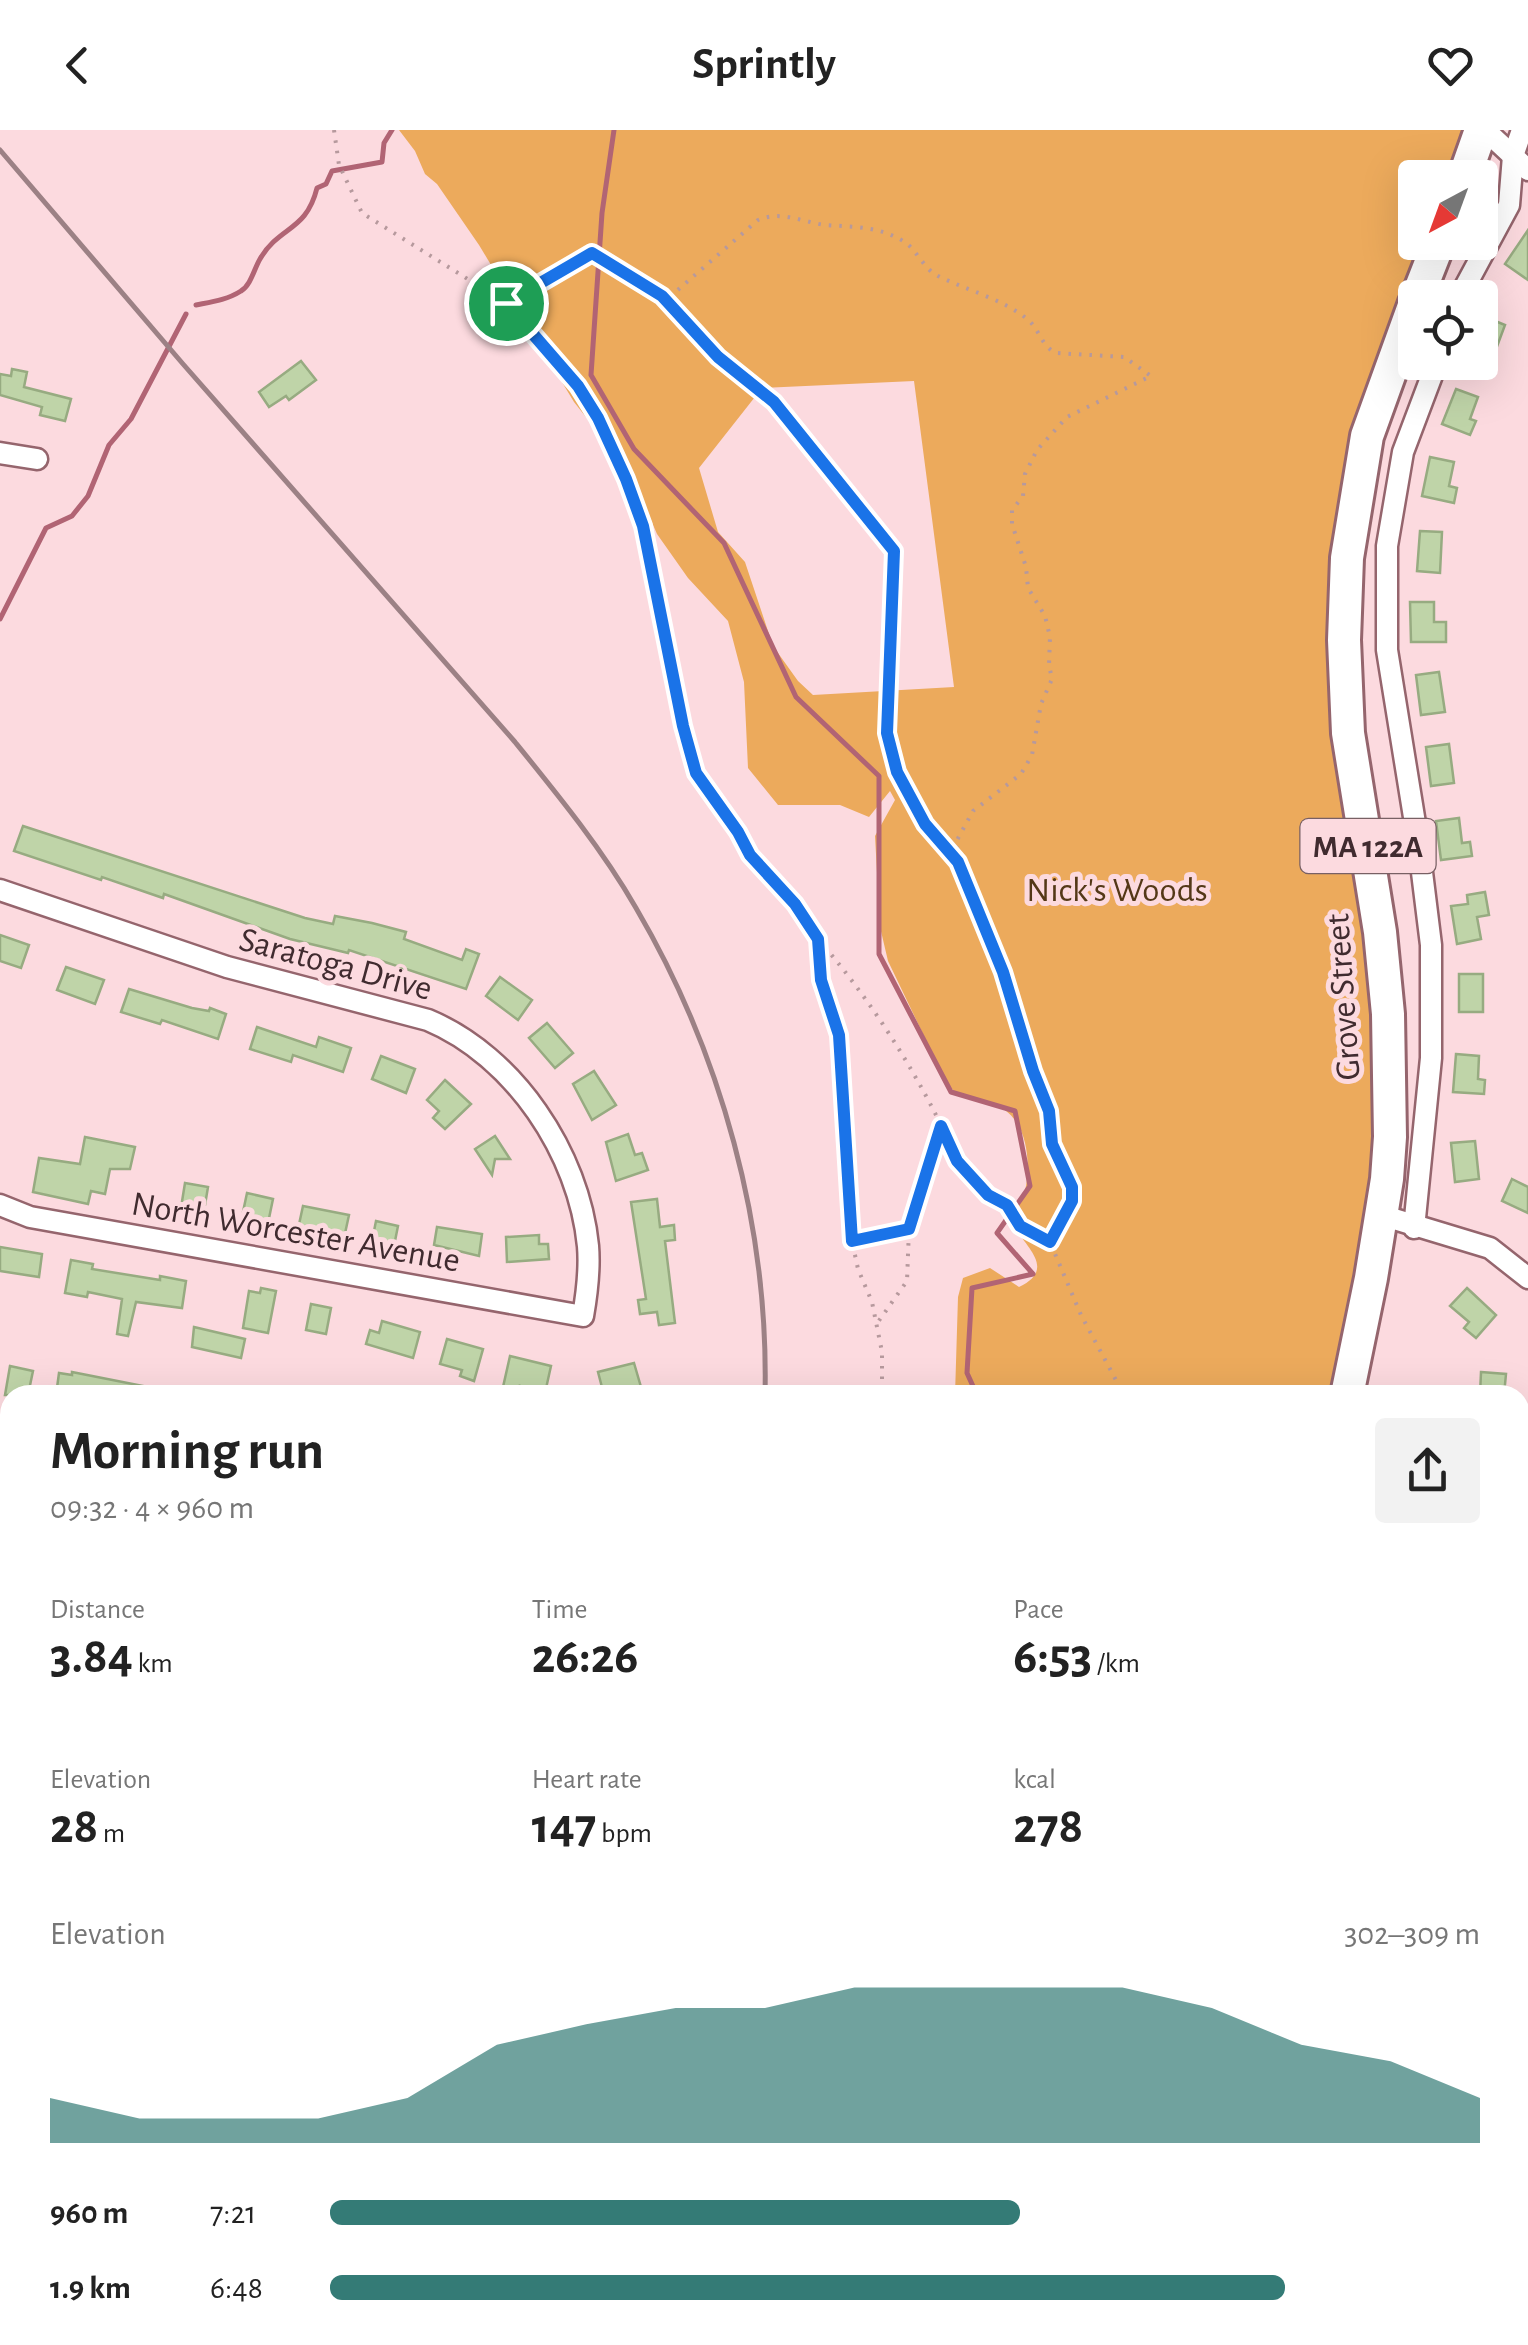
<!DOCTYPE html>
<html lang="en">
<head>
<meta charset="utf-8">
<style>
  body { margin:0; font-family:"Alegreya Sans",sans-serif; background:#f2f2f2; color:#222; height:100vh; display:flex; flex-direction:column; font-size:38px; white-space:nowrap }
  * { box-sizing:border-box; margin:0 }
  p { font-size:32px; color:#767676 }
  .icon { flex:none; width:55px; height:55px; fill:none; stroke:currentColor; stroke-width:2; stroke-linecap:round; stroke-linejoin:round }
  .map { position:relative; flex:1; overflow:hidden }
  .sheet { position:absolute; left:0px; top:1255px; width:1530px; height:960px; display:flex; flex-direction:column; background:#fff; border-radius:30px 30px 0 0; box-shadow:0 10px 40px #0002 }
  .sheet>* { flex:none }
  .needle { width:65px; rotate:221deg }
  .fabs { position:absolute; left:1398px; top:30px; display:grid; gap:20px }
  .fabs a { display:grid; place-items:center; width:100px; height:100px; border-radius:10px; background:#fff; box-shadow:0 10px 40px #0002; font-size:50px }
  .pin { position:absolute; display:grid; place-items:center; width:85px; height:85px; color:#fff; margin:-42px; border:5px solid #fff; border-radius:50%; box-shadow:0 2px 10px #0007 }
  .round { display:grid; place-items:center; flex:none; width:105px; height:105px; border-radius:10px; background:#f2f2f2 }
  .summary { display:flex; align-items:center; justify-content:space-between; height:170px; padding:0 50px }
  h1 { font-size:55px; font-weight:600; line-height:75px }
  .stats { display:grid; grid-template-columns:repeat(3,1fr); gap:15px; height:170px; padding:10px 50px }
  .stats div { display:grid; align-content:center }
  .stats b { font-size:50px; font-weight:600 }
  .stats small { font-size:28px; font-weight:400 }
  .stats p { font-size:28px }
  .chart { height:280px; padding:20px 50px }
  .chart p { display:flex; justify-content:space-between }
  .chart svg { width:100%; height:180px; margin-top:10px; fill:#347b76; opacity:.7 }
  ul { padding:0 50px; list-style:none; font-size:32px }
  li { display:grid; grid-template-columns:160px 120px 1fr; align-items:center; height:75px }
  li i { height:25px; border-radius:12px; background:#347b76 }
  header { display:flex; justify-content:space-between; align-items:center; height:130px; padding:0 50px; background:#fff; font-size:45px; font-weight:600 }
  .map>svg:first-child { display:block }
</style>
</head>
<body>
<header><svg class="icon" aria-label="back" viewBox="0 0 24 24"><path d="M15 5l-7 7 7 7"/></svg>Sprintly<svg class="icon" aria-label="heart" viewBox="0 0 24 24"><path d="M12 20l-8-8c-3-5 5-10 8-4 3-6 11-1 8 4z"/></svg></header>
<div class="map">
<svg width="1528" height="2215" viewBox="0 0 1528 2215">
  <rect width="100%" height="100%" fill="#fcdadf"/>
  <path fill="#ecaa5c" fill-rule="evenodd" d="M 399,0 L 1465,0 L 1449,47 L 1415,48 L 1415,112 L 1423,113 C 1352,276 1311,432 1334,612 C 1345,703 1367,791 1372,882 C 1375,950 1374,1019 1365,1086 C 1358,1146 1345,1206 1335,1265 L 955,1265 L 958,1167 L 963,1148 L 990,1138 L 1019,1157 C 1059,1138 1022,1115 1013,1093 C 1014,1079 1023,1070 1026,1056 C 1031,1028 1026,986 995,975 C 973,967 965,974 947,954 L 888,831 L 880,797 L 875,706 L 895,670 L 890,661 L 869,687 L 840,675 L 778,675 L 748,638 L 744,552 L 728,491 L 688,448 L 657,404 L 631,344 L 574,272 L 479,115 L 437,54 L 425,44 L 415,21 ZM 914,251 L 954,557 L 813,565 L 798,551 L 773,516 L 745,432 L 718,402 L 699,338 L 762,258 Z"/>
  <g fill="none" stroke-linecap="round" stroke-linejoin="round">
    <g stroke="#b16474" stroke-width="5">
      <path d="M 614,0 L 602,83 L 591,245 L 634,319 L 724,413 L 796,567 L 879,646 L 879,824 L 951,962 L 1015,981 L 1030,1056 L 997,1103 L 1033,1144 L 972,1158 L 967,1243 L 977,1265"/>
      <path d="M 196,175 C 211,172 227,170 241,161 C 251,155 254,139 260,129 C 280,95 306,102 317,58 L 326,54 L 332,41 L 382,32 L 384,13 L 392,0"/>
      <path d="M 0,489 L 46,398 L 72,386 L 88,366 L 109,315 L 131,289 L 186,184"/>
      <path d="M 278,2215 L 294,2205"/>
    </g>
  </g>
  <g fill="#bfd4a8" stroke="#97ab81" stroke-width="2.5">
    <path d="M 1528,100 L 1528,150 L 1505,134 Z"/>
    <path d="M 1483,186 L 1505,195 L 1492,230 L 1480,226 Z"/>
    <path d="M 301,231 L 316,250 L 289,270 L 286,266 L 269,277 L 259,262 Z"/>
    <path d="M 12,239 L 27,242 L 24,257 L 71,269 L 65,291 L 40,285 L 42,277 L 0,265 L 0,244 L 11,246 Z"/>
    <path d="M 1456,259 L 1478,267 L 1470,289 L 1476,291 L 1470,305 L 1442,294 Z"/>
    <path d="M 1430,327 L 1454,332 L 1449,356 L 1457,358 L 1454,373 L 1422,366 Z"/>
    <path d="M 1420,401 L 1442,402 L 1440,443 L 1417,441 Z"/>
    <path d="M 1410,472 L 1434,472 L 1434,492 L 1446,492 L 1446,512 L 1411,512 Z"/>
    <path d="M 1439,542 L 1445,582 L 1421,585 L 1416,545 Z"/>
    <path d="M 1449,614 L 1454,653 L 1431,656 L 1426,617 Z"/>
    <path d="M 1459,688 L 1462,713 L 1470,712 L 1472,726 L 1441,730 L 1436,691 Z"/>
    <path d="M 23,696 L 305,788 L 333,794 L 335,786 L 372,793 L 406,802 L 404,809 L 462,830 L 466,819 L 479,824 L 466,859 L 349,820 L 348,823 L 290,809 L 164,764 L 163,768 L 102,747 L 101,750 L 14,721 Z"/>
    <path d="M 1485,762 L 1489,785 L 1477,787 L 1481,809 L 1457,814 L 1451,776 L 1468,774 L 1467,765 Z"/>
    <path d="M 0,805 L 29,815 L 21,838 L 0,831 Z"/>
    <path d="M 66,837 L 104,850 L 95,874 L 57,860 Z"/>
    <rect x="1459" y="844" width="24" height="38"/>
    <path d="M 500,847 L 532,870 L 518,890 L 486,866 Z"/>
    <path d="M 129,859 L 192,878 L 209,881 L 210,878 L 226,884 L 218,909 L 162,890 L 160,894 L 121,882 Z"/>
    <path d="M 547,893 L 573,923 L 555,938 L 529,908 Z"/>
    <path d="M 257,897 L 316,917 L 319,907 L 351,918 L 343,942 L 293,925 L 291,932 L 250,919 Z"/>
    <path d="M 1456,924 L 1479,926 L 1478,949 L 1485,950 L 1484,964 L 1453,962 Z"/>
    <path d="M 381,926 L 415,939 L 406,963 L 372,949 Z"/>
    <path d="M 594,941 L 616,975 L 592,990 L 573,954 Z"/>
    <path d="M 445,950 L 471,974 L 445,999 L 433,988 L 439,981 L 427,970 Z"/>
    <path d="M 628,1004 L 635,1025 L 642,1023 L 648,1040 L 616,1051 L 606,1012 Z"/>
    <path d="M 495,1006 L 510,1029 L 495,1029 L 492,1045 L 475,1019 Z"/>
    <path d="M 85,1007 L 135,1017 L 130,1039 L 110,1039 L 105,1064 L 91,1061 L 88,1074 L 33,1062 L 39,1028 L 80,1034 Z"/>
    <path d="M 1475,1011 L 1479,1049 L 1455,1052 L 1451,1013 Z"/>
    <path d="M 1512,1049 L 1528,1057 L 1528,1083 L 1502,1071 Z"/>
    <path d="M 185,1053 L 208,1057 L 202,1093 L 179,1090 Z"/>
    <path d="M 247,1063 L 273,1069 L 267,1098 L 240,1096 Z"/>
    <path d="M 657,1069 L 660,1097 L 674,1095 L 675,1110 L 665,1111 L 675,1193 L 659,1195 L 657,1182 L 640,1184 L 638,1170 L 646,1169 L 631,1072 Z"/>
    <path d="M 303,1076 L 349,1085 L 344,1108 L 298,1099 Z"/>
    <path d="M 376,1091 L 398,1096 L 393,1121 L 371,1116 Z"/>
    <path d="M 437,1097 L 482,1104 L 479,1126 L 434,1115 Z"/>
    <path d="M 539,1105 L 539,1114 L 548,1114 L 549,1129 L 507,1132 L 506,1107 Z"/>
    <path d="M 0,1117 L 42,1124 L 39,1147 L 0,1141 Z"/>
    <path d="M 71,1130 L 93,1134 L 92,1139 L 160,1150 L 160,1146 L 186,1151 L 182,1178 L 136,1172 L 128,1206 L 117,1204 L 122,1169 L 88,1162 L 87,1167 L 65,1163 Z"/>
    <path d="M 261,1158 L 276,1161 L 268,1203 L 243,1198 L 249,1161 L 260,1163 Z"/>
    <path d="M 1467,1158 L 1496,1185 L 1476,1208 L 1464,1198 L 1469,1192 L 1450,1176 Z"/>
    <path d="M 311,1174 L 331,1178 L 326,1204 L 306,1200 Z"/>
    <path d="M 382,1191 L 420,1202 L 413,1228 L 366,1214 L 370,1200 L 379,1203 Z"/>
    <path d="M 194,1197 L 245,1209 L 241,1228 L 192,1217 Z"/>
    <path d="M 447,1209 L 483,1219 L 474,1251 L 460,1246 L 462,1240 L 440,1234 Z"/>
    <path d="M 510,1226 L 551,1236 L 545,1263 L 520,1256 L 520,1261 L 503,1257 Z"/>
    <path d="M 634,1233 L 641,1257 L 604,1265 L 598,1242 Z"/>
    <path d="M 10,1236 L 33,1241 L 28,1265 L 5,1265 Z"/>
    <path d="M 72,1242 L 148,1257 L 147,1265 L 56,1265 L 59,1243 L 72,1245 Z"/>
    <path d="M 1481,1242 L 1506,1244 L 1504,1265 L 1480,1265 Z"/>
  </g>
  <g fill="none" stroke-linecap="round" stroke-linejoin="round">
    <defs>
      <g id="minor">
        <path d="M 1485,0 L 1528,40"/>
        <path d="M 1459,168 L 1509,75 L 1513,26 L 1522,0"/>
        <path d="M 0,323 L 37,329"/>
        <path d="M 0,760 L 227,837 L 428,890 C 514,926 579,1023 588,1116 C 590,1140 587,1163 583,1186 L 30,1087 L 0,1075"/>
        <path d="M 1381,1085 L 1490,1118 L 1528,1148"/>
        <path d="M 1414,1098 L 1431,928 L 1431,815 L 1419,718 L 1387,520 L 1387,416 L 1403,322 L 1437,232"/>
        <path d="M 0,1300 L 10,1302"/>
        <path d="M 0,1598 L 10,1598"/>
        <path d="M 1520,1845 L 1528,1844"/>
        <path d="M 0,1919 L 10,1935"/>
        <path d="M 1520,2009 L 1528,2035"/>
        <path d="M 0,2084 L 10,2068"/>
        <path d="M 1520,2115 L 1528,2110"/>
        <path d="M 1519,2215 L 1528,2179"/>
      </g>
      <g id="primary">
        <path d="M 1464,48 L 1481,0"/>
        <path d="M 1417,168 L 1439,112"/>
        <path d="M 1347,1265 L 1371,1148 L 1387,1049 L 1390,1007 L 1388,884 L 1380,802 L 1348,603 L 1344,510 L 1347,428 L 1367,306 L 1415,173"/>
        <path d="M 1455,2215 L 1456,2205"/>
      </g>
    </defs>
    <use href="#minor" stroke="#95656d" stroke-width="25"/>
    <use href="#primary" stroke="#95656d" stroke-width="38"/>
    <g stroke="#b6999d" stroke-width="4" stroke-dasharray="2.5 8" stroke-linecap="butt">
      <path d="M 334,0 L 339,35 L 362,83 L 506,173 L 578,256 L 598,288 L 626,349 L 643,396 L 683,596 L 697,643 L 738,702 L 751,725 L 795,774 L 818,809 L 821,849 L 839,905 L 846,980 L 844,1028 L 849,1097 L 858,1139 L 872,1172 L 882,1222 L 882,1265"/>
      <path d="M 662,166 L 718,227 L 773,272 L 894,421 L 887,603 L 897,642 L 925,694 L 956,730"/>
      <path d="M 506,173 L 593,123 L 662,166 L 672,165 L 758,90 C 781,80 802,92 825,95 C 853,97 881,96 906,113 C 918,122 924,139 938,146 C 964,159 1005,170 1027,189 C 1040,199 1040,215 1056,223 L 1124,227 L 1151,246 L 1067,287 L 1037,320 L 1025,344 L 1023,366 L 1012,380 L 1012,394 L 1026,437 L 1028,458 L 1045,486 L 1050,507 L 1049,535 L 1052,549 L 1041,574 L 1032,625 L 1021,644 L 973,681 L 956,712 L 959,739 L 1003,842 L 1033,941 L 1049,981 L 1052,1014 L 1072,1057 L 1072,1071 L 1050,1112"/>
      <path d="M 818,809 C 866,864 909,930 941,995 L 909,1099 L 907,1151 L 878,1192"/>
      <path d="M 941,995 L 957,1031 L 988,1065 L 1007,1075 L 1020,1095 L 1050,1112 L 1081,1185 L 1124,1265"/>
      <path d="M 852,1111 L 909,1099"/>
    </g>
    <use href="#minor" stroke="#fff" stroke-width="20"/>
    <use href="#primary" stroke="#fff" stroke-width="32"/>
    <g stroke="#9c8185" stroke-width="5">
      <path d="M 0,20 L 183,234 L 515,612 C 558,665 602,719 636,778 C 721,923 769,1096 765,1265"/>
      <path d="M 226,2215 L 235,2205"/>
    </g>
  </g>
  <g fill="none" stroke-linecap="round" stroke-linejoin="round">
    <defs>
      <path id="route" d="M 592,123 L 662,166 L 718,227 L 774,272 L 894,421 L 887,603 L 897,642 L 925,694 L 958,732 L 1003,842 L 1033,941 L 1049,981 L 1052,1014 L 1072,1057 L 1072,1071 L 1050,1112 L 1020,1096 L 1007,1075 L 988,1065 L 957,1031 L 941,996 L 909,1099 L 852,1111 L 839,905 L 821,850 L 818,809 L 795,774 L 750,725 L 738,702 L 696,643 L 683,596 L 643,396 L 626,349 L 598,288 L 578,256 L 506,173 Z"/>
    </defs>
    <use href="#route" stroke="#fff" stroke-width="20"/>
    <use href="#route" stroke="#1a73e8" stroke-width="12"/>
  </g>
  <g text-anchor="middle" stroke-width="10" stroke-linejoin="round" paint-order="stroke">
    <rect fill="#fcdadf" stroke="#786064" stroke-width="2.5" x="1300.5" y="689" width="135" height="54" rx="8"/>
    <g font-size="32" font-weight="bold" fill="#402b2f">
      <text x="1368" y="727">MA 122A</text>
    </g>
    <g font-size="35" fill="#543817" stroke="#fcdadf">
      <text x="1117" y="771">Nick's Woods</text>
    </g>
    <g font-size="35" fill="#402b2f" stroke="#fcdadf">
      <text transform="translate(336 833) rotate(15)" y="12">Saratoga Drive</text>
      <text transform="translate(1342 867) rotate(-94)" y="12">Grove Street</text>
      <text transform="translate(296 1101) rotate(10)" y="12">North Worcester Avenue</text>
    </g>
  </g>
</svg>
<div class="fabs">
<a><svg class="needle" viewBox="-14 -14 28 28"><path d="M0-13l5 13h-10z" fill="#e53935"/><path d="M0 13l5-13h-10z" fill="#767676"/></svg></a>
<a><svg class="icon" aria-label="locate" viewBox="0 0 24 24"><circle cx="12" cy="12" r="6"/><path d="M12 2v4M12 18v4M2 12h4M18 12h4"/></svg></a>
</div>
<div class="pin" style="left:506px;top:173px;background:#1e9e55"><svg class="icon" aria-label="arrive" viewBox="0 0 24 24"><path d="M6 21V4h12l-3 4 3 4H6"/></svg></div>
<section class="sheet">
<div class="summary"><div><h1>Morning run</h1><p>09:32 · 4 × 960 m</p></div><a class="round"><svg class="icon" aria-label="share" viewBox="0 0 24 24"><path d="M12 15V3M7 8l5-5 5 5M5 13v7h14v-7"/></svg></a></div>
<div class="stats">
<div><p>Distance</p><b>3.84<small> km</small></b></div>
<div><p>Time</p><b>26:26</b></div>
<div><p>Pace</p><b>6:53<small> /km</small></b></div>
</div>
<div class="stats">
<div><p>Elevation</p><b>28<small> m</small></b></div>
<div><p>Heart rate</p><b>147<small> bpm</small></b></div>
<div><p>kcal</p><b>278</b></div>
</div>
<div class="chart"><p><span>Elevation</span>302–309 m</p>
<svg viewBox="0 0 160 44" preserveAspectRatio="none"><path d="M0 44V33L10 38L20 38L30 38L40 33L50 20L60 15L70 11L80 11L90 6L100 6L110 6L120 6L130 11L140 20L150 24L160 33V44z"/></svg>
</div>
<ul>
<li><b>960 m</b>7:21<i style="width:60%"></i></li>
<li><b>1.9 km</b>6:48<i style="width:83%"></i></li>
</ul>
</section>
</div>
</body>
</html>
